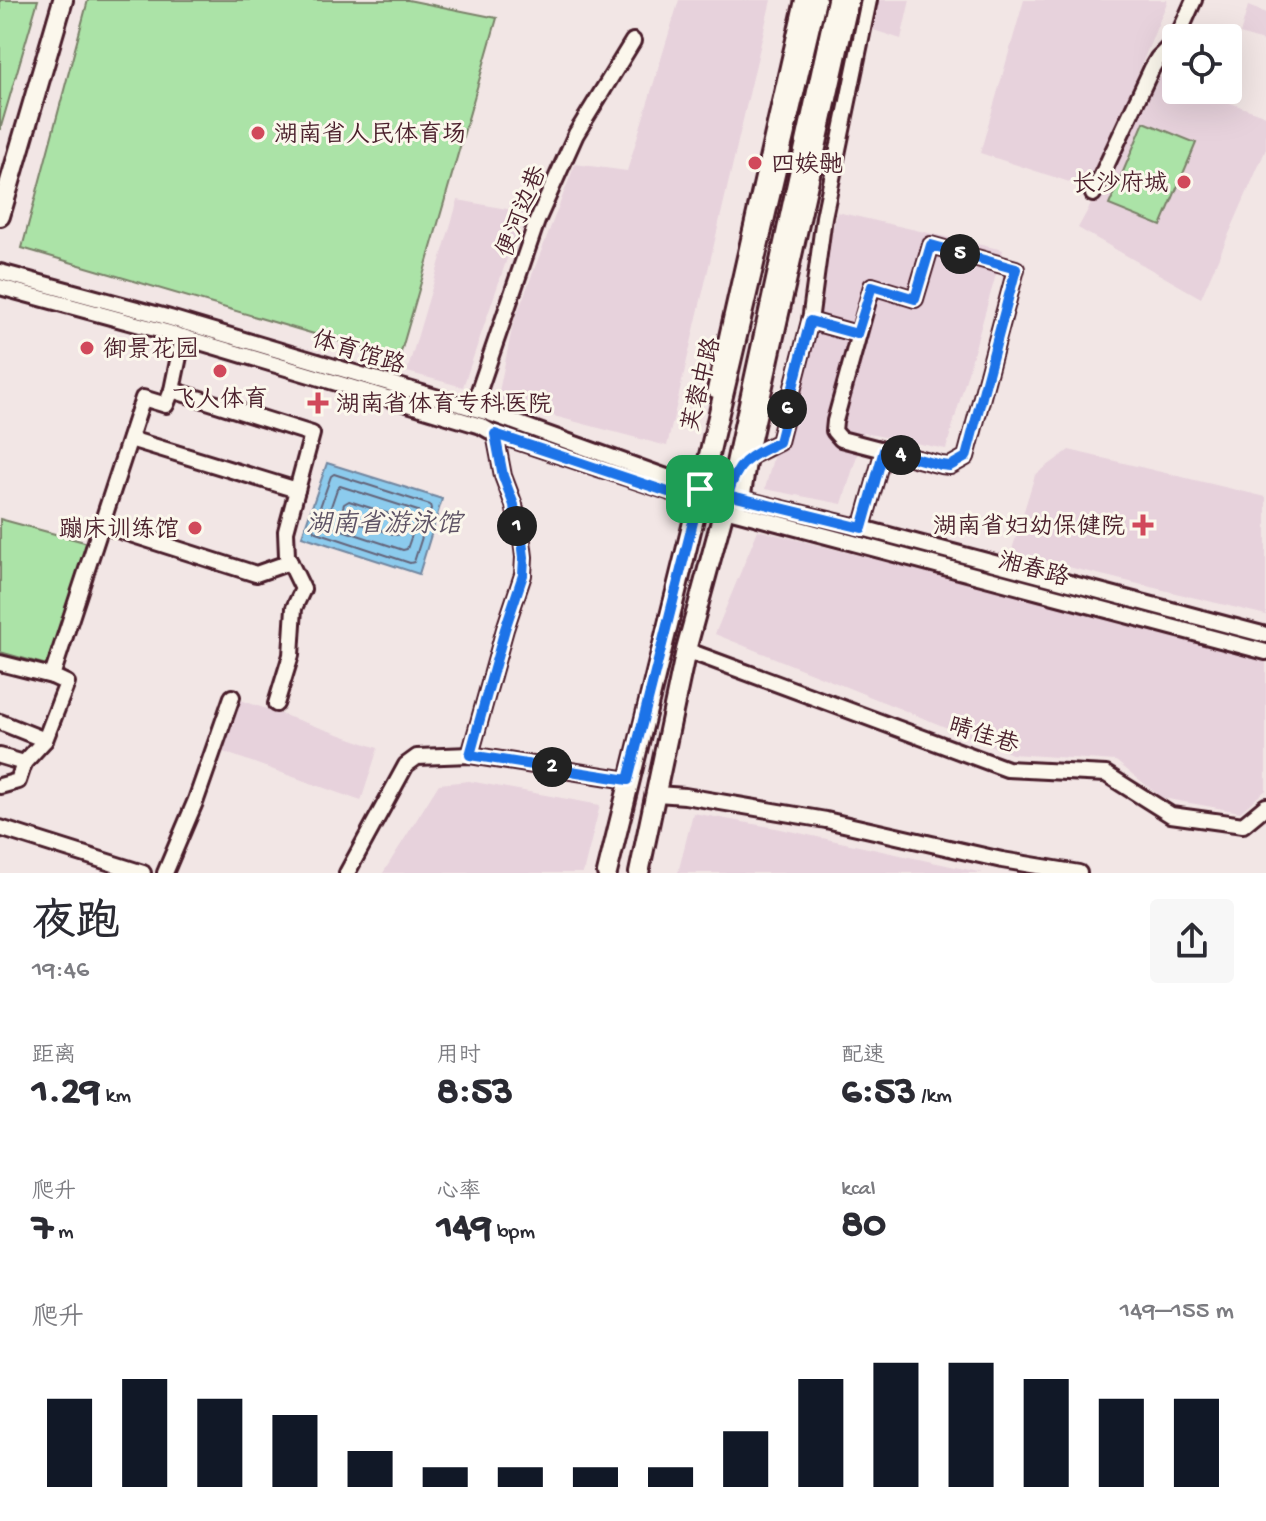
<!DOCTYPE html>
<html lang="zh">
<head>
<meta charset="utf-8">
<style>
  body { margin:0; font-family:"Gochi Hand","LXGW WenKai TC",sans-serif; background:#f7f7f7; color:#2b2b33; height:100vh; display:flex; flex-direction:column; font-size:30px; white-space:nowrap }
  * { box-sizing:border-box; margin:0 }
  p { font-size:26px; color:#7c7c81 }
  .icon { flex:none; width:44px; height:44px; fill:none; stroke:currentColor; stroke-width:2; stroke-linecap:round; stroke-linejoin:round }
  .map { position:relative; height:873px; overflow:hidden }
  .sheet { display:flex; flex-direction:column; background:#fff; flex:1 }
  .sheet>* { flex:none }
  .controls { position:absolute; left:1162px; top:24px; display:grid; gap:16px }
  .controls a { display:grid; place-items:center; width:80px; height:80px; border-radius:8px; background:#fff; box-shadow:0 8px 32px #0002; font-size:40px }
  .pin { position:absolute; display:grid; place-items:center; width:68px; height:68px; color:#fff; margin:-34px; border-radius:16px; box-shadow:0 4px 12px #0006 }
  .km { position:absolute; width:40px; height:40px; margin:-20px; border-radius:50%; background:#222; color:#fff; font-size:22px; line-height:40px; text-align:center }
  .round { display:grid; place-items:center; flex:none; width:84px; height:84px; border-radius:8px; background:#f7f7f7 }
  .summary { display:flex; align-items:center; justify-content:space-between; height:136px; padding:0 32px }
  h1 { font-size:44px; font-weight:700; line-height:60px }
  .metrics { display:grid; grid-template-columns:repeat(3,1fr); gap:12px; height:136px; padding:8px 32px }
  .metrics div { display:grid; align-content:center }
  .metrics b { font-size:40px; font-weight:700 }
  .metrics small { font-size:22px; font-weight:400 }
  .metrics p { font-size:22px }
  .chart { height:224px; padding:16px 32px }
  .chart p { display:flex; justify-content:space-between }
  .chart svg { width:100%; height:144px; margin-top:8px; stroke:#111827; stroke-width:6 }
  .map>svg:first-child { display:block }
</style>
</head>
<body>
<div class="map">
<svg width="1266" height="873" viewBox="0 0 1266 873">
  <rect width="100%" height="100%" fill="#f2e6e5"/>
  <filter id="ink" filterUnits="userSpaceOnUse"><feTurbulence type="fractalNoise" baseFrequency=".0125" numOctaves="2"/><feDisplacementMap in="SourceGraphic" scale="16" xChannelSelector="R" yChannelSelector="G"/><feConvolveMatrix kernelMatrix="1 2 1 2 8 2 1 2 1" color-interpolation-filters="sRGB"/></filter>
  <g filter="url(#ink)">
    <g fill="#e7d2dc">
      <path d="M 679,0 L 771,0 L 667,446 L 497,401 L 513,324 L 575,164 L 627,171 Z"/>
      <path d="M 860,0 L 910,0 L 901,39 L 855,24 Z"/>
      <path d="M 1024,0 L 1168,0 L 1132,88 L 1085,187 L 980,153 Z"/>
      <path d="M 1248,6 L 1266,13 L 1266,42 L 1240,34 Z"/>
      <path d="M 1160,77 L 1176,83 L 1176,90 L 1195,90 L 1266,116 L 1266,149 L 1201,298 L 1078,228 Z"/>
      <path d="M 458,200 L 523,212 L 463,387 L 407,372 Z"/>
      <path d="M 837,212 L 1003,250 L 946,449 L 864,433 L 842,504 L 765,489 Z"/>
      <path d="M 1069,450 L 1266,497 L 1266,615 L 1011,553 L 1035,475 Z"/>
      <path d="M 758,530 L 1266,657 L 1266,790 L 1240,812 L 1162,798 L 1116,761 L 1012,754 L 715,634 Z"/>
      <path d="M 232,697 L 378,748 L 361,801 L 215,749 Z"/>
      <path d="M 469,781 L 600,805 L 583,873 L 383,873 L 439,784 Z"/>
      <path d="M 693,813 L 776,828 L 983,873 L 678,873 Z"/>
    </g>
    <g fill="#abe3a7" stroke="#7a8169" stroke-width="2">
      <path d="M 0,0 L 38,0 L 0,130 Z"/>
      <path d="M 88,0 L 408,0 L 497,18 L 399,359 L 22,248 Z"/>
      <path d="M 1144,122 L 1196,143 L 1161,226 L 1109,205 Z"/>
      <path d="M 0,519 L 88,543 L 47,665 L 0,652 Z"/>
    </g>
    <path fill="#8ccbed" stroke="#72869f" stroke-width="2" d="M 327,463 L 442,499 L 419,574 L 302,536 Z"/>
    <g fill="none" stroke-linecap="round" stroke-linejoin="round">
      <g stroke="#646479" stroke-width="2">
        <path d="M 334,474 L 430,505 L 431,509 L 414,562 L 410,563 L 314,531 L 313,527 L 331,476 Z"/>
        <path d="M 340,486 L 418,511 L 419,515 L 407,549 L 403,550 L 327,525 L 326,521 L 337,489 Z"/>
        <path d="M 349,501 L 402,518 L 404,522 L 400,534 L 396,535 L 343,518 L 341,514 L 344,504 Z"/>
      </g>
      <defs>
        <g id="minor">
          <path d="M 1177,38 L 1194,0"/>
          <path d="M 1093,194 L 1152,68 L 1158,58 L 1176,40"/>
          <path d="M 931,245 L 1016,269 L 966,457 L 950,466 L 941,465 L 841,439 L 834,431 L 835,421 L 872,286 L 915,299 Z"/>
          <path d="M 0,272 L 170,318 L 486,412 L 700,489 L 862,528 L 1266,635"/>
          <path d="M 0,287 L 166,332 L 481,426 L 495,434 L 713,506 L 1266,652"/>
          <path d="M 810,321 L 857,334"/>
          <path d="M 172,390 L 312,434 L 286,531 L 287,556 L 303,589 L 294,608 L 291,655 L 276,704"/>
          <path d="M 715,390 L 803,0"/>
          <path d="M 473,408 L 537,221 L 576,134 L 633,41"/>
          <path d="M 130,439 L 297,490"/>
          <path d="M 749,457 L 779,442 L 810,321 L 824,217 L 869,0"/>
          <path d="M 742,500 L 749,457 L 851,0"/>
          <path d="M 102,525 L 256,574 L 290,562"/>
          <path d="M 862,528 L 884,450"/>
          <path d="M 686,650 L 1007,769 L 1106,774 L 1171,815 L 1243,825 L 1266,806"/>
          <path d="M 0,663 L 52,676"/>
          <path d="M 0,722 L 45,740 L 67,683 L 52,676 L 143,398 L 166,405 L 172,390 L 183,337"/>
          <path d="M 470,755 L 505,629 L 523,575 L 524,557 L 522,541 L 514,505 L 503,476 L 495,434"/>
          <path d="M 0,756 L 24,763 L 18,781 L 0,786"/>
          <path d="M 24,763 L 45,740"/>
          <path d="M 657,794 L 685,796 L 826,820 L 1002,860 L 1079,873"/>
          <path d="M 0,828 L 143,873"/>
          <path d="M 165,873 L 196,800 L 232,697"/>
          <path d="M 347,873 L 406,765 L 417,757 L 470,755 L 628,780"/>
        </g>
        <g id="major">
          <path d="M 0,216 L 63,0"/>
          <path d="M 607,873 L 698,502 L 816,0"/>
          <path d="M 639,873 L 686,650 L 733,477 L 837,0"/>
        </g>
      </defs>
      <use href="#minor" stroke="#4a1f2b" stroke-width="20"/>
      <use href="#major" stroke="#4a1f2b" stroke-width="24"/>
      <use href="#minor" stroke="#fbf7ec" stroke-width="14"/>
      <use href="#major" stroke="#fbf7ec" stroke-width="18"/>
    </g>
  </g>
  <g fill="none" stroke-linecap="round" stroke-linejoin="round" filter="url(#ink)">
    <defs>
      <path id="route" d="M 700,489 L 698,502 L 495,434 L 503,476 L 514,505 L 517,529 L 522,541 L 524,557 L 523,575 L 505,629 L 470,755 L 628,780 L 698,502 L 725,509 L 728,495 L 862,528 L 884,450 L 941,465 L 950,466 L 966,457 L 1016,269 L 931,245 L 915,299 L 872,286 L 857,334 L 810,321 L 779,442 C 750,456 737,461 728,495 L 700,489"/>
    </defs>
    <use href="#route" stroke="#fff" stroke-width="16"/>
    <use href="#route" stroke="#1a73e8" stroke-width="10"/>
  </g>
  <g fill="#d1495b" stroke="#fbf7ec" stroke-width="3">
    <circle cx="258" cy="133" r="8"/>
    <circle cx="755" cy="163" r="8"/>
    <circle cx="1184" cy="182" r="8"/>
    <circle cx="87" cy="348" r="8"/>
    <circle cx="220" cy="371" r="8"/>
    <path d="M314 391h8v8h8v8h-8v8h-8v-8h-8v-8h8z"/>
    <path d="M1139 513h8v8h8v8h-8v8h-8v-8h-8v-8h8z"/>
    <circle cx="195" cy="528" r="8"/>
  </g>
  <g text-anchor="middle" stroke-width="6" stroke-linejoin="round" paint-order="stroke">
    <g font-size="24" fill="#4a1f2b" stroke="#fbf7ec" text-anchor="start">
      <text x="274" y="141">湖南省人民体育场</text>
      <text x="771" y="171">四娭毑</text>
      <text x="1168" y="190" text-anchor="end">长沙府城</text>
      <text x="103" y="356">御景花园</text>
      <text x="220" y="406" text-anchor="middle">飞人体育</text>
      <text x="336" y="411">湖南省体育专科医院</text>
      <text x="1125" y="533" text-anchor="end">湖南省妇幼保健院</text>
      <text x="179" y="536" text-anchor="end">蹦床训练馆</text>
    </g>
    <g font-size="24" fill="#4a1f2b" stroke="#fbf7ec">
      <text transform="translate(520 211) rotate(-68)" y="8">便河边巷</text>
      <text transform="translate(359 351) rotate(17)" y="8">体育馆路</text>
      <text transform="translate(700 384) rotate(-76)" y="8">芙蓉中路</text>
      <text transform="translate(1034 568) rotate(15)" y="8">湘春路</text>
      <text transform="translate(984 734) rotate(17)" y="8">晴佳巷</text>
    </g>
    <g font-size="26" font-style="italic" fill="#5e5365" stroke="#fbf7ec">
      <text x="384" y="531">湖南省游泳馆</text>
    </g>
  </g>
</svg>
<div class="controls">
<a><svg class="icon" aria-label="locate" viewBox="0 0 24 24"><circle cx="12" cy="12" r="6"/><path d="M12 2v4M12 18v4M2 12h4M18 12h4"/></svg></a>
</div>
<div class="pin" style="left:700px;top:489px;background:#1e9e55"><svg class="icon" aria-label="arrive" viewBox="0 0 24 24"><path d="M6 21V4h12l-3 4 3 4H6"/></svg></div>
<b class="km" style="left:517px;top:526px">1</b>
<b class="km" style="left:552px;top:767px">2</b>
<b class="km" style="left:901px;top:455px">4</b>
<b class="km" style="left:960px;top:254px">5</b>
<b class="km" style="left:787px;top:409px">6</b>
</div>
<section class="sheet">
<div class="summary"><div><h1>夜跑</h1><p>19:46</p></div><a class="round"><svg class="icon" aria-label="share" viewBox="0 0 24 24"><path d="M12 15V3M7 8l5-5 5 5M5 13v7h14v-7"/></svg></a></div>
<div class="metrics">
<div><p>距离</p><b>1.29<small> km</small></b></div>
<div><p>用时</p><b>8:53</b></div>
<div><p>配速</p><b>6:53<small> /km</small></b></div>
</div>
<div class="metrics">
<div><p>爬升</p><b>7<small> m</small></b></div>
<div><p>心率</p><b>149<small> bpm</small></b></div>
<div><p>kcal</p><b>80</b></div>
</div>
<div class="chart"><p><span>爬升</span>149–155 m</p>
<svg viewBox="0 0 160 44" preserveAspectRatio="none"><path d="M5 44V17M15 44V11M25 44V17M35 44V22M45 44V33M55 44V38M65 44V38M75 44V38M85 44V38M95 44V27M105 44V11M115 44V6M125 44V6M135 44V11M145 44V17M155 44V17"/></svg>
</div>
</section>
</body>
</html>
